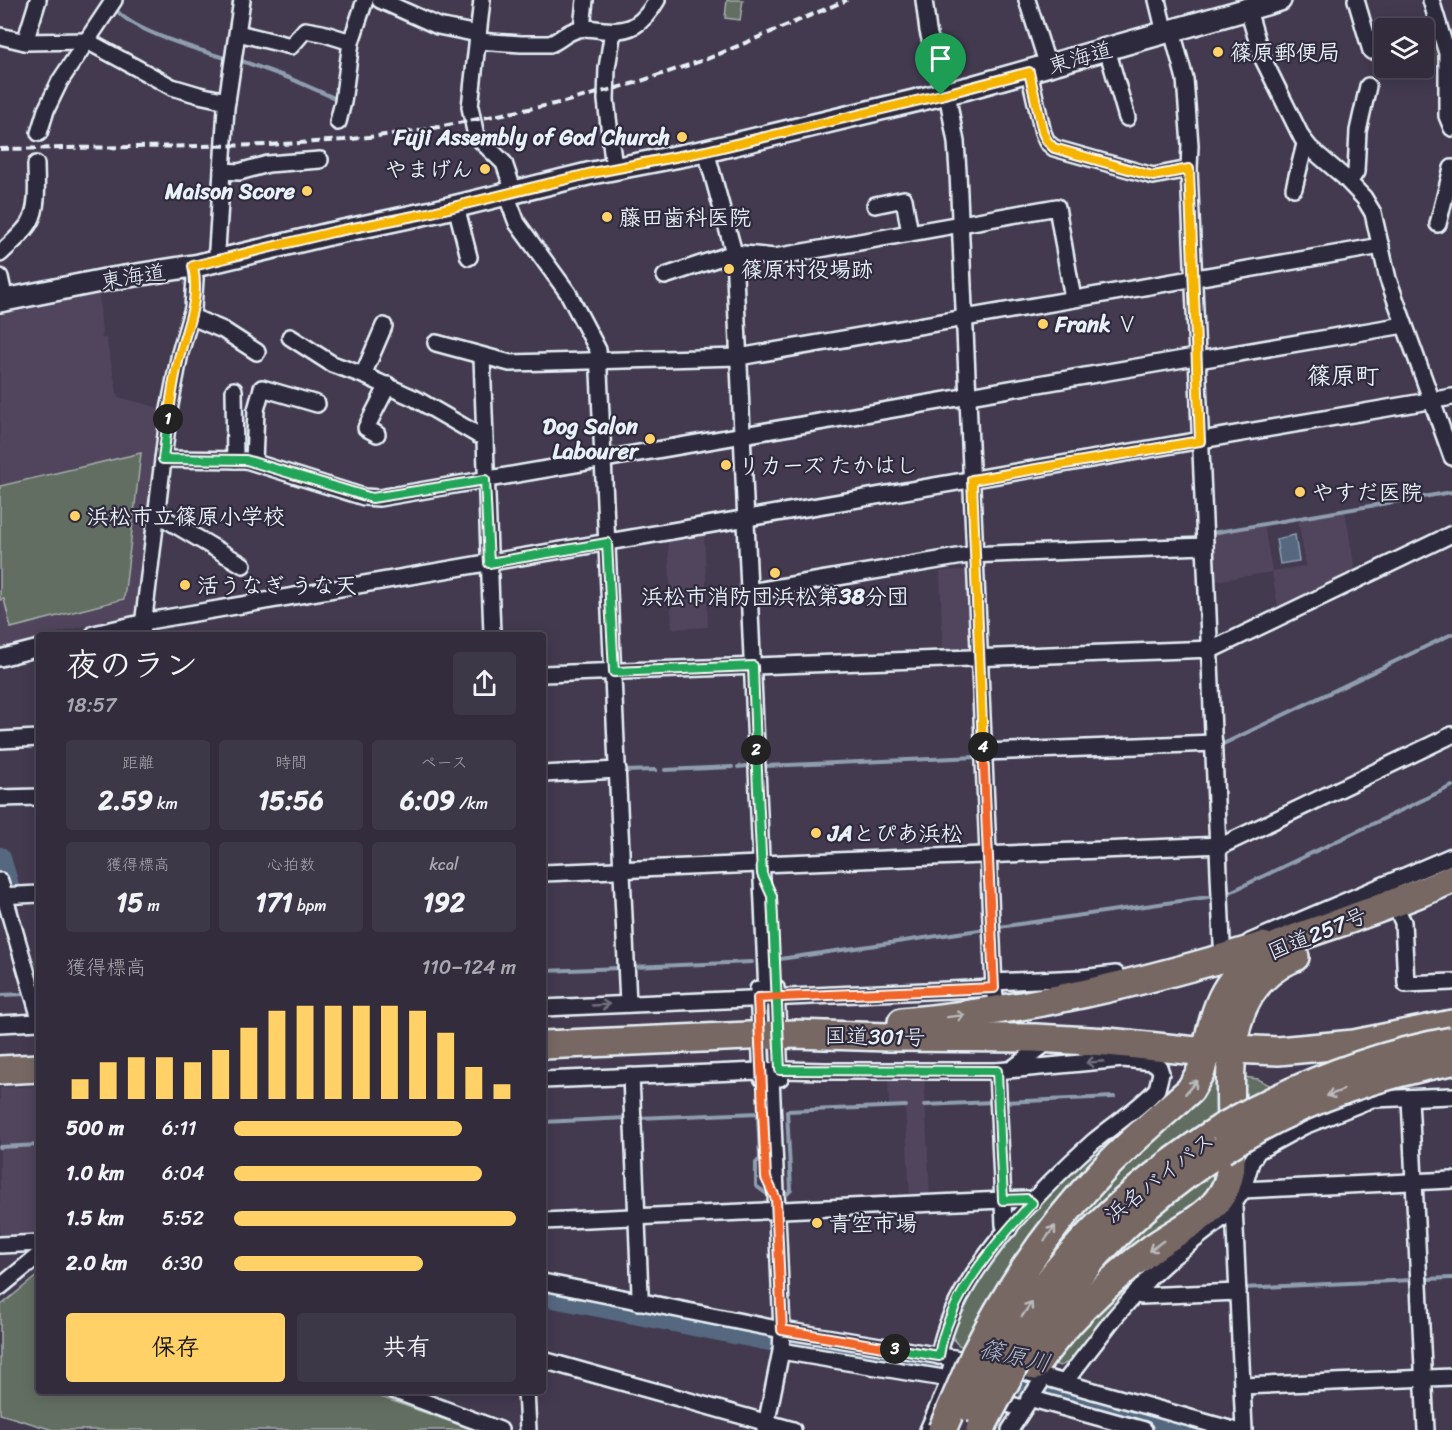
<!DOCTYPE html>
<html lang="ja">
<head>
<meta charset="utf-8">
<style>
  body { margin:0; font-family:Sriracha,"Klee One",sans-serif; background:#3d3847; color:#f1f3f6; height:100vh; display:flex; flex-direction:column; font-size:22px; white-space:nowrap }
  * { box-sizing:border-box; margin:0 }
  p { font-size:20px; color:#a8a7af }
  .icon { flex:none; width:33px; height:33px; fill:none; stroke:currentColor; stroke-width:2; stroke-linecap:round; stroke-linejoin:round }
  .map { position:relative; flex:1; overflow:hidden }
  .side { position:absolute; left:36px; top:632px; width:510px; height:762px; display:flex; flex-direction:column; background:#322c3c; border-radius:6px; box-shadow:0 3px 15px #0003,0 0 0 2px #4d4856 }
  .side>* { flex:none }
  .controls { position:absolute; left:1374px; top:18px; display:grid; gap:12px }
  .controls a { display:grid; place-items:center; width:60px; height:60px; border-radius:6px; background:#322c3c; box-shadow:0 3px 15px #0003,0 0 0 2px #4d4856; font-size:30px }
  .pin { position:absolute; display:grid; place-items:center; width:51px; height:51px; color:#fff; margin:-62px -26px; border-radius:50% 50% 50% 0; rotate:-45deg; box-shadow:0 0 6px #0007 }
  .pin .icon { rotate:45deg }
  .km { position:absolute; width:30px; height:30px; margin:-15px; border-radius:50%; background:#222; color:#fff; font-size:16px; line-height:30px; text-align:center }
  .round { display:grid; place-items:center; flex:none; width:63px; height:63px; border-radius:6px; background:#3d3847 }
  .headline { display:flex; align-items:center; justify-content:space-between; height:102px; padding:0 30px }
  h1 { font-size:33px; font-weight:800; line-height:45px }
  .stats { display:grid; grid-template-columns:repeat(3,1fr); gap:9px; height:102px; padding:6px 30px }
  .stats div { display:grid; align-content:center; border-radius:6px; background:#3d3847; text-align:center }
  .stats b { font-size:26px; font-weight:800 }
  .stats small { font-size:16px; font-weight:400 }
  .stats p { font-size:16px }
  .chart { height:168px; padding:12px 30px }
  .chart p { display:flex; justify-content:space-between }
  .chart svg { width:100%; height:108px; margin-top:6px; stroke:#ffd166; stroke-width:6 }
  .primary-button { display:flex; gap:12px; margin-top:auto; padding:12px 30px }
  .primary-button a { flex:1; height:69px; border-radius:6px; background:#ffd166; color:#111; font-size:24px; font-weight:800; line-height:69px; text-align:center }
  .primary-button a+a { background:#3d3847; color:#f1f3f6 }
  ul { padding:0 30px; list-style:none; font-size:20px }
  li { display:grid; grid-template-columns:96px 72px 1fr; align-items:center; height:45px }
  li i { height:15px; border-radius:8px; background:#ffd166 }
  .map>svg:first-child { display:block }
</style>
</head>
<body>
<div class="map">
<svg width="1452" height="1430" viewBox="0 0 1452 1430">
  <rect width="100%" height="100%" fill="#433a50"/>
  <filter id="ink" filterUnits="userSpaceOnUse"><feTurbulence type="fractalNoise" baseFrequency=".0167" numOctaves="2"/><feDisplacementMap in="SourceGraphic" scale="12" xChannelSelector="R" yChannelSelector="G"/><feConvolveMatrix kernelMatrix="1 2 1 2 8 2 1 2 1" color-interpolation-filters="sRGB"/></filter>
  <g filter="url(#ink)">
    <g fill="#51455d">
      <path d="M 99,294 L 102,338 L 106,338 L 118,397 L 164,409 L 139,613 L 53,634 L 39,634 L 39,638 L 0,648 L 0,315 Z"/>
      <path d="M 1345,511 L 1356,576 L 1279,613 L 1272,572 L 1215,581 L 1213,534 L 1264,525 L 1272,571 L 1306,566 L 1298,519 Z"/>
      <path d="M 704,532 L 708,627 L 672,629 L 668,538 Z"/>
      <path d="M 971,570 L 974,651 L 943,652 L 940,571 Z"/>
      <path d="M 888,1075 L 924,1075 L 930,1199 L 910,1200 L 905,1105 L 889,1106 Z"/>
      <path d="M 39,1086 L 39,1239 L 0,1241 L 0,1088 Z"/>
    </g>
    <g fill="#636e62" stroke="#a6b0ad" stroke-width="1.5">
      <path d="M 727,0 L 743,0 L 740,20 L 725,18 Z"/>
      <path d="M 141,453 L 124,599 L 11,628 L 4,599 L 0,600 L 0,486 Z"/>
      <path d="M 1217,1077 L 1221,1078 L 1220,1113 C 1177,1141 1136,1171 1098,1206 C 1079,1224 1063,1247 1044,1264 L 1059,1232 L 1209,1081 Z"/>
      <path d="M 1244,1077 L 1258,1079 L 1269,1085 L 1266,1089 L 1244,1100 L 1241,1078 Z"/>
      <path d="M 1169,1090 L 964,1347 C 946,1343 955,1325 961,1313 C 996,1238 1071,1166 1136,1115 C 1146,1107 1157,1094 1169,1090 Z"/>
      <path d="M 1216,1170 L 1219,1171 L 1214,1192 L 1061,1317 L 1104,1265 L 1154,1216 Z"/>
      <path d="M 1170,1244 L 1074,1360 L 1060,1366 L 1051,1363 L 1053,1354 Z"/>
      <path d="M 39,1274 L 39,1390 L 364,1391 L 474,1430 L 53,1430 L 0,1414 L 0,1306 Z"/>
    </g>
    <path fill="#54677f" stroke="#8f9eaf" stroke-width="1.5" d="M 1295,535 L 1299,561 L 1280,564 L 1276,539 Z"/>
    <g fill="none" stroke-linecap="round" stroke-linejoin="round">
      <g stroke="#8f9eaf" stroke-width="4">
        <path d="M 114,7 C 129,31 200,50 228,59"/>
        <path d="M 239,60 L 289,78 L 339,100"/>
        <path d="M 1211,518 L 1212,534"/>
        <path d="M 1212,533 L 1452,492"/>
        <path d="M 1215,604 L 1217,641"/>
        <path d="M 499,623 L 500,634"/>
        <path d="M 1218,677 L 1220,724"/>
        <path d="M 1221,743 L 1224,805"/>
        <path d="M 1221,745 L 1452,634"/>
        <path d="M 764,766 L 978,757"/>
        <path d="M 738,767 L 747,766"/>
        <path d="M 665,770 L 732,767"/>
        <path d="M 623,771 L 656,770"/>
        <path d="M 1224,810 L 1225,839"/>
        <path d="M 1226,850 L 1226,864"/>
        <path d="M 1227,881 L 1228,894"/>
        <path d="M 1226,894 L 1452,786"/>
        <path d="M 999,927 L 1215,896"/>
        <path d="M 780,959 L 986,929"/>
        <path d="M 632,967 L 752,962"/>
        <path d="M 543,971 L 621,968"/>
        <path d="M 0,995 L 29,994"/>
        <path d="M 1004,1102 L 1114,1097"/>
        <path d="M 924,1105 L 993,1102"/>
        <path d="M 638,1118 L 758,1113 L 760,1159 L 756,1163 L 756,1186 L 771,1197"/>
        <path d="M 543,1122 L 627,1118"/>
        <path d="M 0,1147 L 39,1145"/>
        <path d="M 783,1198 L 791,1190 L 787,1111 L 906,1106"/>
        <path d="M 1425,1279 L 1452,1278"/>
        <path d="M 1243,1288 L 1413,1280"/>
        <path d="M 0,1297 L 39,1266"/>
        <path d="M 376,1390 L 391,1396"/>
      </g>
      <g stroke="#54677f" stroke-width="22">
        <path d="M 0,858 L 10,892"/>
        <path d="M 543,1295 L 775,1341 L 1005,1379 L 1189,1430"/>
      </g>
      <path stroke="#5c5569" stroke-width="15" stroke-dasharray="15 8" stroke-linecap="butt" d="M 767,993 L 771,1077"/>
      <defs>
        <g id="street">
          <path d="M 380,0 L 438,26 L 478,34"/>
          <path d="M 482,0 L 470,107 L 476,136 L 504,163 L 514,192"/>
          <path d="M 924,0 L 928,31 L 944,94"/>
          <path d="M 1027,0 L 1048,66"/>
          <path d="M 1157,0 L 1165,33"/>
          <path d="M 1356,0 L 1371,51"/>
          <path d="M 1431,0 L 1447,53 L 1447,116 L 1452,128"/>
          <path d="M 1248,10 L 1262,57 L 1302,138 L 1310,148 L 1344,177 L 1364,198 L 1373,213 L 1388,279 L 1452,457"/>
          <path d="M 582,28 L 585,0"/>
          <path d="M 613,31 L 607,68 L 606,100 L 614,169"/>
          <path d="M 1172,31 L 1185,79 L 1190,145 L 1189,169 L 1222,943 L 1227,957"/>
          <path d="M 238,33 L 291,46 L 305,30 L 322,33 L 351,42"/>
          <path d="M 0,36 L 25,42 L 87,41 L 172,87 L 199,95 L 227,101"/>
          <path d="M 478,41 L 521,44 L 550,44 C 560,41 565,32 579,29 C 586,27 595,29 603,30 C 631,33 643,24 657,0"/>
          <path d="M 25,42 L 38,0"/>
          <path d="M 1107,49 L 1127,118"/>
          <path d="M 1029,72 L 1043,133 L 1047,142 L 1054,148 L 1153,176 L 1189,169"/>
          <path d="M 947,93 L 956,142 L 958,172 L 994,988 L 997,1010"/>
          <path d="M 338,122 L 343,102 L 351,42 L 365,0"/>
          <path d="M 39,133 L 46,110 L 60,81 L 114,0"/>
          <path d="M 706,151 L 734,253 L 767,993"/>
          <path d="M 222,171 L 239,172 L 268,164 L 320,160"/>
          <path d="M 1349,182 L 1356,172 L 1358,131 L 1368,86"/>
          <path d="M 1294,188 L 1305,144"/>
          <path d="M 506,194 L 517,223 L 568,293 L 598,350 L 628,1004"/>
          <path d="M 875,205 L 904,199 L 910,233"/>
          <path d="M 456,206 L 469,257"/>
          <path d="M 1438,224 L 1452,168"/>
          <path d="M 0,254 C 10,244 23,234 30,222 C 39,206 36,181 36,164"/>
          <path d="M 219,260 L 217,249 L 226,108 L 242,0"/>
          <path d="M 665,276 L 734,253 L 775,257 L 1057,207 L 1073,299"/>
          <path d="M 0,277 L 5,300"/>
          <path d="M 192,317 L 223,330 L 257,352"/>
          <path d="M 290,337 L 332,364 L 363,375 L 416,399 L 478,435 L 484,435"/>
          <path d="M 436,343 L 510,363 L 739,357 L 1381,246"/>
          <path d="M 482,357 L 492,634"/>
          <path d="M 363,375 L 384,326"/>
          <path d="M 234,390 L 235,460"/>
          <path d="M 377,434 L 366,428 L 388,385"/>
          <path d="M 163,459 L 246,460 L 364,497 L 379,498 L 1189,358 L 1204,359 L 1404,325"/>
          <path d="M 254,462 L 256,410 L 262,388 L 317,404"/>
          <path d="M 156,516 L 162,517 L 243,565"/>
          <path d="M 749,592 L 969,555 L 1205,546"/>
          <path d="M 94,634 L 154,620 L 1452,397"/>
          <path d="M 142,634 L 169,410 L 180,353 L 193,308 L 195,279 L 193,266"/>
          <path d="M 0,658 L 39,648"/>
          <path d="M 543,674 L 1213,649 L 1452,534"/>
          <path d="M 0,740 L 39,738"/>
          <path d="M 984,752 L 1214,743"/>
          <path d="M 543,774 L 618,770"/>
          <path d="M 0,798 L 39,797"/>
          <path d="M 543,873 L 1223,845 L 1452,735"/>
          <path d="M 0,881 L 39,1015"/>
          <path d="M 0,896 L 39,894"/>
          <path d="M 1396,908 L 1403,922 L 1406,984 L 1452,982"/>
          <path d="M 1250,942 L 1452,856"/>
          <path d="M 993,982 L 1081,978 L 1116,974"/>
          <path d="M 776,988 L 780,1078"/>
          <path d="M 758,989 L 762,1078"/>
          <path d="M 543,1008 L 994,988"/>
          <path d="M 0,1024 L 39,1022"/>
          <path d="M 1012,1069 L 1049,1041"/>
          <path d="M 997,1071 L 1004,1225 L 1009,1229"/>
          <path d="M 631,1076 L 640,1294 L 639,1302"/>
          <path d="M 543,1080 L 785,1070 L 825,1071 L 997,1071 L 1123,1059 L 1153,1062 L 1159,1067 L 1161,1073 L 1157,1089 C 1139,1109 1114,1124 1093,1142 C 1036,1193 951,1279 939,1356"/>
          <path d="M 1410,1098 L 1426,1430"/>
          <path d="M 1242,1190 L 1452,1180"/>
          <path d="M 1234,1206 L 1244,1430"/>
          <path d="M 543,1221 L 1027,1199 L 1032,1203"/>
          <path d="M 0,1245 L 39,1243"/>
          <path d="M 543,1282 L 777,1329 L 978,1362"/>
          <path d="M 0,1287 L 39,1255"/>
          <path d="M 1136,1292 L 1141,1296 L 1238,1292"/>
          <path d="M 781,1351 L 949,1379"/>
          <path d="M 543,1360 L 793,1430"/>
          <path d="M 1022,1371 L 1233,1430"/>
          <path d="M 1064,1383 L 1114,1318 L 1150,1277 L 1171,1258 L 1225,1216 L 1242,1192 L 1251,1162 L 1258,1151 L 1304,1126 L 1372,1099 L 1452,1096"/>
          <path d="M 1242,1386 L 1452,1377"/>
          <path d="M 393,1390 L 500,1430"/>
          <path d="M 526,1390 L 528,1430"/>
          <path d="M 1029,1398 L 1144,1430"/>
          <path d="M 990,1400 L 1023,1408"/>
          <path d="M 765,1430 L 781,1351 L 782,1330 L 771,1077"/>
          <path d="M 928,1430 L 948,1384 L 953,1358"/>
          <path d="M 1010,1430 L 1044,1377"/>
        </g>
        <path id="secondary" d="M 0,301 L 105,280 L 199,265 L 329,234 L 437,211 L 592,173 L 706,151 L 968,88 L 1280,0"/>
        <g id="highway">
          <path d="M 902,1022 C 1026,1011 1145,982 1263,946"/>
          <path d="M 543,1045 L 794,1034 L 888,1037 L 1035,1038 L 1108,1042 L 1206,1052 L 1232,1049 L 1278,1051 L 1354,1044 L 1452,1024"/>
          <path d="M 0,1070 L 39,1068"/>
          <path d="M 975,1354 C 1009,1286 1053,1222 1106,1167 C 1133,1139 1162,1115 1190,1090 L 1201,1071 C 1208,1046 1212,1015 1225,992 C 1251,945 1307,935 1353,918 C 1386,906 1420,894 1452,879"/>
          <path d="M 995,1358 C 1056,1258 1125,1190 1223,1127"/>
          <path d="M 1016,1362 C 1068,1276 1137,1205 1222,1150"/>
          <path d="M 1035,1366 C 1067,1320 1109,1280 1154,1247 C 1176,1231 1208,1218 1222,1194 C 1233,1177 1231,1157 1231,1137 C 1231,1069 1220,989 1295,957"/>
        </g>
      </defs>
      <use href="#street" stroke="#e8f1f8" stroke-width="20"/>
      <use href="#secondary" stroke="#e8f1f8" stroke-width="26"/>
      <use href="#highway" stroke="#e8f1f8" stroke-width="32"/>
      <use href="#street" stroke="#2f2a3d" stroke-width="15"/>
      <use href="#secondary" stroke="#2f2a3d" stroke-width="21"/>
      <use href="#highway" stroke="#776864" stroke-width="27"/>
      <path stroke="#e8f1f8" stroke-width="4" stroke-dasharray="9 4.5" stroke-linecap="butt" d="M 0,149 L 269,145 L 344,140 L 418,131 L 564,102 L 635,83 L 707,59 L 847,0"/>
      <defs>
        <g id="highway-bridge">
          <path d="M 1223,1127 C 1295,1086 1370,1056 1452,1041"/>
          <path d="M 1222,1150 C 1291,1105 1371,1076 1452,1061"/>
          <path d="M 969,1407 L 995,1358"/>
          <path d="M 942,1430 L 975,1354"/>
          <path d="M 980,1430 L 1016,1362"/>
        </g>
      </defs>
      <use href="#highway-bridge" stroke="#e8f1f8" stroke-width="32" stroke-linecap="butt"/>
      <use href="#highway-bridge" stroke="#776864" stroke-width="27"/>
    </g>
    <defs><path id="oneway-shaft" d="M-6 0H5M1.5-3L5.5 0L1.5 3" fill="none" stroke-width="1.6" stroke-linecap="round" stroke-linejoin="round" transform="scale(1.5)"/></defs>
    <g stroke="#70707e">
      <use href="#oneway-shaft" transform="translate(601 1005) rotate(-3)"/>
      <use href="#oneway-shaft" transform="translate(1095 1062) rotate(175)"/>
    </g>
    <g stroke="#bbbabd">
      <use href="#oneway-shaft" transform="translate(956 1016) rotate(-7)"/>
      <use href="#oneway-shaft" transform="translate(1191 1087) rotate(-50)"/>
      <use href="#oneway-shaft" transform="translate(1335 1093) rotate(159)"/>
      <use href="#oneway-shaft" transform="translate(1050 1233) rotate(-53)"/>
      <use href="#oneway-shaft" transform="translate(1156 1246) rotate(144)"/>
      <use href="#oneway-shaft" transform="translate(1027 1309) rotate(-56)"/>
    </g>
  </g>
  <g fill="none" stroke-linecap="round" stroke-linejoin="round" filter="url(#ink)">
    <defs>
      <path id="split-1" d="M 168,419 C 171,397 174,375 180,354 C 188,321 200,301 193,266 L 333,232 L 424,214 L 592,173 L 706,151 L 941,95"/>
      <path id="split-2" d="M 168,419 L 163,459 L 246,460 L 372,498 L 485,480 L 489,563 L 607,543 L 614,672 L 753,666 L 756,750"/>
      <path id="split-3" d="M 756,750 L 762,874 L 772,896 L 780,1070 L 997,1071 L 1003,1200 L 1027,1199 L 1032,1203 C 993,1246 948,1297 939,1356 L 895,1349"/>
      <path id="split-4" d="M 895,1349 L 782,1330 L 776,1199 L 766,1178 L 758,998 L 994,988 L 983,747"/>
      <path id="split-5" d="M 941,95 L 1029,72 L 1043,133 L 1047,141 L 1054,148 L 1153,176 L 1189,169 L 1200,441 L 972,480 L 983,747"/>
    </defs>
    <use href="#split-1" stroke="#fff" stroke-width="12"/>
    <use href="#split-2" stroke="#fff" stroke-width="12"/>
    <use href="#split-3" stroke="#fff" stroke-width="12"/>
    <use href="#split-4" stroke="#fff" stroke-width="12"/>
    <use href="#split-5" stroke="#fff" stroke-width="12"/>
    <use href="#split-1" stroke="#f5b400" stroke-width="8"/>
    <use href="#split-2" stroke="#22a559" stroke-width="8"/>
    <use href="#split-3" stroke="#22a559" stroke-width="8"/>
    <use href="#split-4" stroke="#f0652b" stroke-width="8"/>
    <use href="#split-5" stroke="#f5b400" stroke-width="8"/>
  </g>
  <g fill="#ffd166" stroke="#2f2a3d" stroke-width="2">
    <circle cx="1218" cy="52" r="6"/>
    <circle cx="682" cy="137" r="6"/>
    <circle cx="485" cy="169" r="6"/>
    <circle cx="307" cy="191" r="6"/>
    <circle cx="607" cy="217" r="6"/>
    <circle cx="729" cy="269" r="6"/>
    <circle cx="1043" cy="324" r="6"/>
    <circle cx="650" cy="439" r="6"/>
    <circle cx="726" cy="465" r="6"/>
    <circle cx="1300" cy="492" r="6"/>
    <circle cx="75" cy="516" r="6"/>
    <circle cx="775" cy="573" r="6"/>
    <circle cx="185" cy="585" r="6"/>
    <circle cx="816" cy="833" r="6"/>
    <circle cx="817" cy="1223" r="6"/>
  </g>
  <g text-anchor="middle" stroke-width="4.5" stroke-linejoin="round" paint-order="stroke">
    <g font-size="22" font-weight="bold" fill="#e8f1f8" stroke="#2f2a3d" text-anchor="start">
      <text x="1230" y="60">篠原郵便局</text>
      <text x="670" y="145" text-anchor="end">Fuji Assembly of God Church</text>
      <text x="473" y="177" text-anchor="end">やまげん</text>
      <text x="295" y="199" text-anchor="end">Maison Score</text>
      <text x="619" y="225">藤田歯科医院</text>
      <text x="741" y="277">篠原村役場跡</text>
      <text x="1055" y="332">Frank Ⅴ</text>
      <text x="638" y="434" text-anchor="end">Dog Salon<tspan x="638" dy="25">Labourer</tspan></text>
      <text x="738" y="473">リカーズ たかはし</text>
      <text x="1312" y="500">やすだ医院</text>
      <text x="87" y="524">浜松市立篠原小学校</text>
      <text x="197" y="593">活うなぎ うな天</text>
      <text x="775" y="604" text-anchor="middle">浜松市消防団浜松第38分団</text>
      <text x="828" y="841">JAとぴあ浜松</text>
      <text x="829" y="1231">青空市場</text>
    </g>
    <g font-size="22" fill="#e8f1f8" stroke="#2f2a3d">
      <text transform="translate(1080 57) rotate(-16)" y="8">東海道</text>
      <text transform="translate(133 276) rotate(-9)" y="8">東海道</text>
      <text transform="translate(1317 933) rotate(-22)" y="8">国道257号</text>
      <text transform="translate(875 1036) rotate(1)" y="8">国道301号</text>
      <text transform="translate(1159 1177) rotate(-38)" y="8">浜名バイパス</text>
    </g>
    <g font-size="24" font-weight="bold" fill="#e8f1f8" stroke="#2f2a3d">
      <text x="1343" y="384">篠原町</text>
    </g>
    <g font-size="24" font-style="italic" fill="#adbac8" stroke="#2f2a3d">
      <text transform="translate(1015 1356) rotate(13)" y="8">篠原川</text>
    </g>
  </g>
</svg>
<div class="controls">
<a><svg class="icon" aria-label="layers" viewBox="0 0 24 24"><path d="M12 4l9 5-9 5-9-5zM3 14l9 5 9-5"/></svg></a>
</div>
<div class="pin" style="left:941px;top:95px;background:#1e9e55"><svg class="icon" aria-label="arrive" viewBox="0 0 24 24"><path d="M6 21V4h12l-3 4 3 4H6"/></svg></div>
<b class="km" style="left:168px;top:419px">1</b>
<b class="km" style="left:756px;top:750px">2</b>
<b class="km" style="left:895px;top:1349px">3</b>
<b class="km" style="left:983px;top:747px">4</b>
<section class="side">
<div class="headline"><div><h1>夜のラン</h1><p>18:57</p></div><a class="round"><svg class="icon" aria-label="share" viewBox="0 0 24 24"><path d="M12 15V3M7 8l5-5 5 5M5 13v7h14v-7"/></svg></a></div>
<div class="stats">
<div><p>距離</p><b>2.59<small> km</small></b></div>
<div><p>時間</p><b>15:56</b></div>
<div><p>ペース</p><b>6:09<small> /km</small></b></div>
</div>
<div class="stats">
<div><p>獲得標高</p><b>15<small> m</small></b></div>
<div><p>心拍数</p><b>171<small> bpm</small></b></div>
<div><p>kcal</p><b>192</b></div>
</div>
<div class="chart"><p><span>獲得標高</span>110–124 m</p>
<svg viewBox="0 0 160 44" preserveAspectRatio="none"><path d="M5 44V36M15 44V29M25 44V27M35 44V27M45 44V29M55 44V24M65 44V15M75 44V8M85 44V6M95 44V6M105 44V6M115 44V6M125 44V8M135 44V17M145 44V31M155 44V38"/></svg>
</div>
<ul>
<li><b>500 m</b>6:11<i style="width:81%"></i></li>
<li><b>1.0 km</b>6:04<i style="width:88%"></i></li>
<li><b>1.5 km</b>5:52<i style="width:100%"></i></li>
<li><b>2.0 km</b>6:30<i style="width:67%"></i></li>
</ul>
<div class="primary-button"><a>保存</a><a>共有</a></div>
</section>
</div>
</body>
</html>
